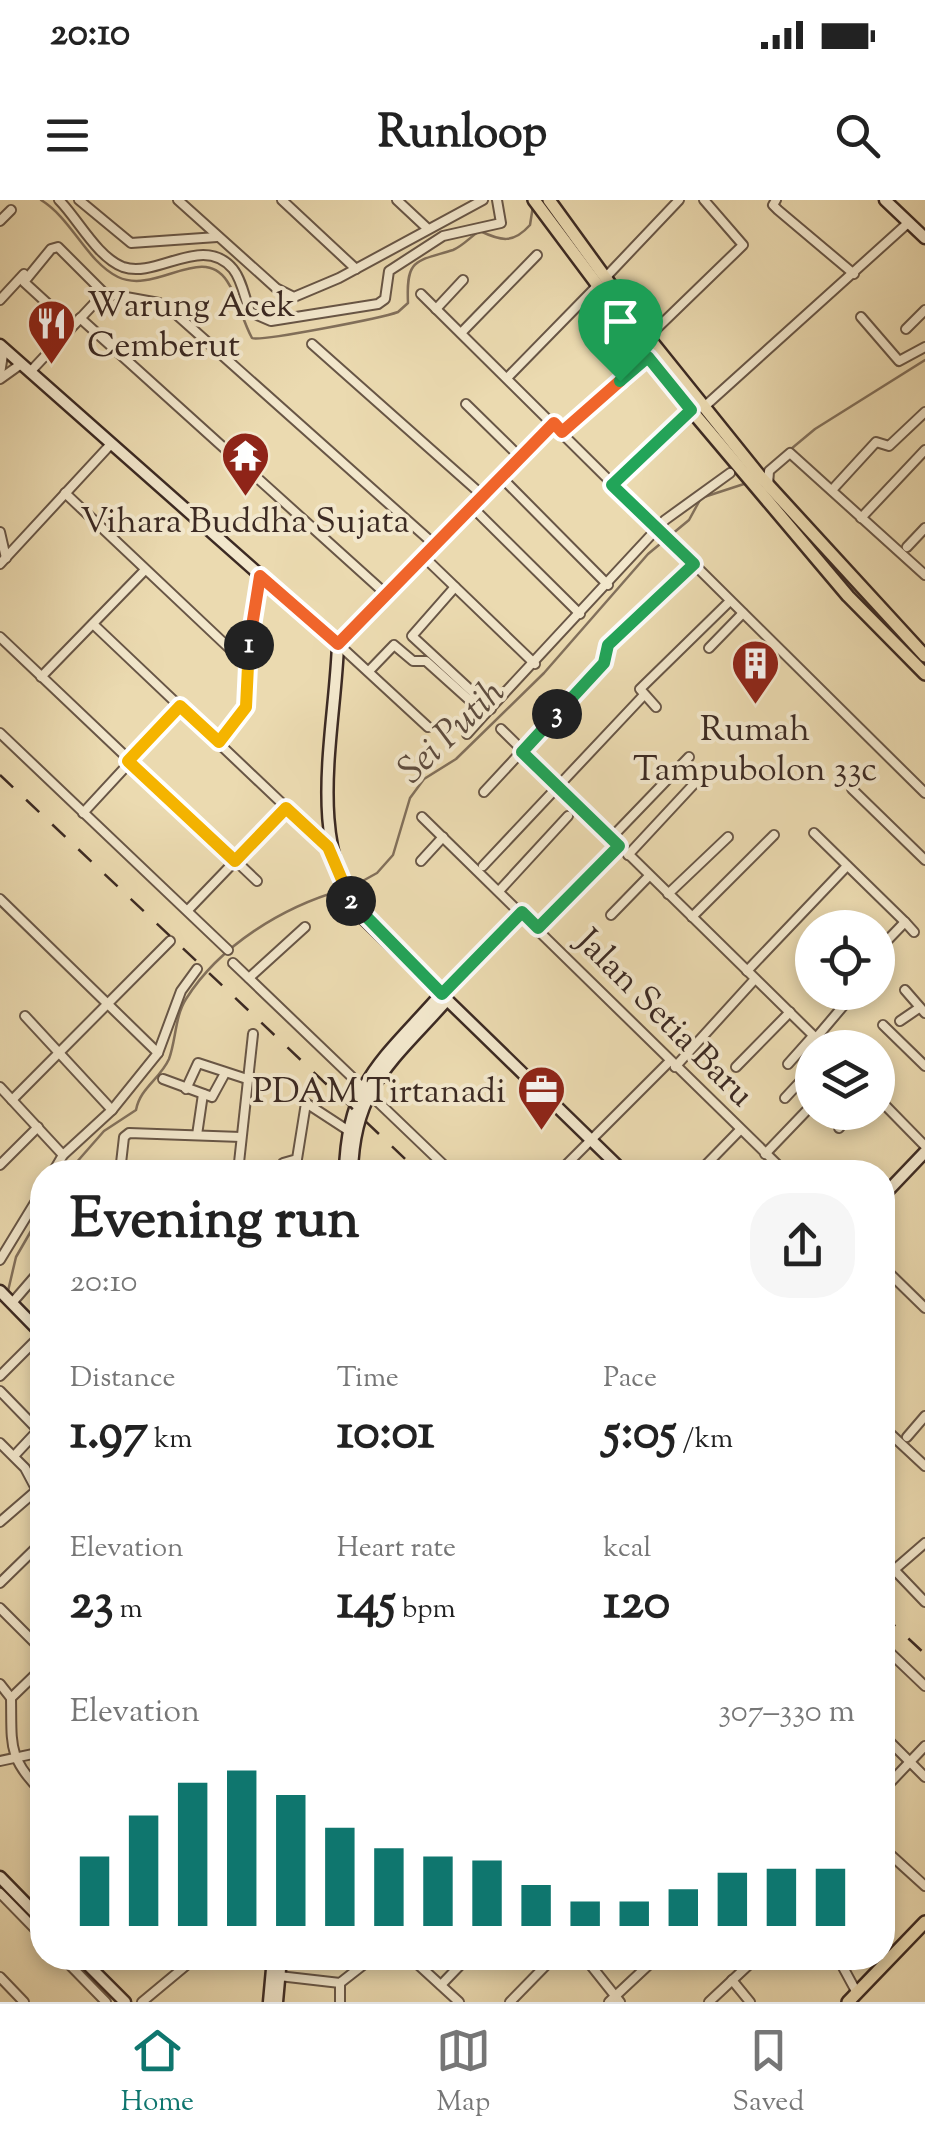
<!DOCTYPE html>
<html lang="en">
<head>
<meta charset="utf-8">
<style>
  body { margin:0; font-family:"Sorts Mill Goudy",serif; background:#f6f6f6; color:#222; height:100vh; display:flex; flex-direction:column; font-size:38px; white-space:nowrap }
  * { box-sizing:border-box; margin:0 }
  p { font-size:32px; color:#767676 }
  .icon { flex:none; width:55px; height:55px; fill:none; stroke:currentColor; stroke-width:2; stroke-linecap:round; stroke-linejoin:round }
  .map { position:relative; flex:1; overflow:hidden }
  .side { position:absolute; left:30px; top:960px; width:865px; height:810px; display:flex; flex-direction:column; background:#fff; border-radius:40px; box-shadow:0 5px 15px #0003 }
  .side>* { flex:none }
  .controls { position:absolute; left:795px; top:710px; display:grid; gap:20px }
  .controls a { display:grid; place-items:center; width:100px; height:100px; border-radius:50%; background:#fff; box-shadow:0 5px 15px #0003; font-size:50px }
  .pin { position:absolute; display:grid; place-items:center; width:85px; height:85px; color:#fff; margin:-102px -42px; border-radius:50% 50% 50% 0; rotate:-45deg; box-shadow:0 0 10px #0007 }
  .pin .icon { rotate:45deg }
  .km { position:absolute; width:50px; height:50px; margin:-25px; border-radius:50%; background:#222; color:#fff; font-size:28px; line-height:50px; text-align:center }
  .round { display:grid; place-items:center; flex:none; width:105px; height:105px; border-radius:40px; background:#f6f6f6 }
  .overview { display:flex; align-items:center; justify-content:space-between; height:170px; padding:0 40px }
  h1 { font-size:55px; font-weight:700; line-height:75px }
  .figures { display:grid; grid-template-columns:repeat(3,1fr); gap:15px; height:170px; padding:10px 40px }
  .figures div { display:grid; align-content:center }
  .figures b { font-size:50px; font-weight:700 }
  .figures small { font-size:28px; font-weight:400 }
  .figures p { font-size:28px }
  .chart { height:280px; padding:20px 40px }
  .chart p { display:flex; justify-content:space-between }
  .chart svg { width:100%; height:180px; margin-top:10px; stroke:#0f766e; stroke-width:6 }
  .status { display:flex; justify-content:space-between; align-items:center; height:70px; padding:0 50px; background:#fff; direction:ltr }
  .status svg { height:28px; fill:currentColor }
  header { display:flex; justify-content:space-between; align-items:center; height:130px; padding:0 40px; background:#fff; font-size:45px; font-weight:700 }
  .dock { display:flex; justify-content:space-around; align-items:center; height:140px; border-top:2px solid #e0e0e0; background:#fff; font-size:28px; color:#767676 }
  .dock a { display:grid; justify-items:center; gap:5px }
  .dock .selected { color:#0f766e }
  .map>svg:first-child { display:block }
</style>
</head>
<body>
<div class="status"><b>20:10</b><svg viewBox="0 0 49 12"><path d="M0 12V9h3v3zM5 12V6h3v6zM10 12V3h3v9zM15 12V0h3v12zM26 1h20v11H26zM47 4h2v5h-2z"/></svg></div>
<header><svg class="icon" aria-label="menu" viewBox="0 0 24 24"><path d="M4 6h16M4 12h16M4 18h16"/></svg>Runloop<svg class="icon" aria-label="search" viewBox="0 0 24 24"><circle cx="10" cy="10" r="6"/><path d="M15 15l6 6"/></svg></header>
<div class="map">
<svg width="925" height="1802" viewBox="0 0 925 1802">
  <rect width="100%" height="100%" fill="#ebdab0"/>
  <filter id="stains"><feTurbulence type="fractalNoise" baseFrequency=".002" numOctaves="4"/><feColorMatrix values="0 0 0 0 .2 0 0 0 0 .09 0 0 0 0 .02 0 0 0 .5 -.17"/></filter>
  <radialGradient id="worn" r=".72"><stop offset=".6" stop-color="#630" stop-opacity="0"/><stop offset="1" stop-color="#630" stop-opacity=".3"/></radialGradient>
  <g fill="none" stroke-linecap="round" stroke-linejoin="round">
    <g stroke="#82705b" stroke-width="2.5">
      <path d="M 41,0 C 72,19 86,61 118,77 C 156,95 202,43 227,81 C 238,97 242,120 252,138 C 259,142 382,118 398,112 L 408,103 C 406,58 415,62 453,50 C 463,46 471,36 480,31 C 501,41 513,44 530,25 L 533,6"/>
      <path d="M 762,273 L 815,229 L 925,160"/>
      <path d="M 350,688 L 377,673 L 393,655 L 410,598 L 424,579 L 456,559 L 544,473 L 648,354 L 689,320 L 701,298 L 747,283"/>
      <path d="M 68,972 L 104,931 L 136,910 C 140,888 160,879 169,859 C 176,840 175,816 186,799 C 220,745 283,707 342,690"/>
      <path d="M 8,1091 L 16,1057 L 42,1012"/>
    </g>
    <defs>
      <g id="street">
        <path d="M 59,0 C 78,19 97,57 123,67 C 157,79 203,33 233,69 C 242,80 245,99 250,112 L 271,121 L 378,104 L 385,99 L 389,71 L 443,36 L 501,23 L 497,0"/>
        <path d="M 79,0 L 131,43 L 217,37"/>
        <path d="M 178,0 L 276,88 L 294,97 L 339,78 L 483,0"/>
        <path d="M 282,0 L 356,69"/>
        <path d="M 397,0 L 428,29"/>
        <path d="M 776,0 L 773,5 L 778,10 L 854,74"/>
        <path d="M 0,21 L 11,10"/>
        <path d="M 605,78 L 679,0"/>
        <path d="M 421,94 L 925,593"/>
        <path d="M 0,100 L 24,74"/>
        <path d="M 436,109 L 463,80"/>
        <path d="M 861,117 L 899,161 L 925,147"/>
        <path d="M 80,118 L 387,395"/>
        <path d="M 72,126 L 24,82 L 51,49 L 58,47 L 104,93"/>
        <path d="M 906,129 L 925,110"/>
        <path d="M 461,133 L 537,55"/>
        <path d="M 648,137 L 743,45 L 704,0"/>
        <path d="M 312,144 L 481,294"/>
        <path d="M 30,172 L 104,93 L 159,103 L 177,115 L 435,345"/>
        <path d="M 0,174 L 4,148"/>
        <path d="M 507,178 L 597,86"/>
        <path d="M 0,179 L 21,164"/>
        <path d="M 466,204 L 519,256"/>
        <path d="M 704,207 L 908,23"/>
        <path d="M 562,232 L 649,157"/>
        <path d="M 499,275 L 608,385"/>
        <path d="M 612,285 L 691,210"/>
        <path d="M 768,286 L 769,271 L 790,253 L 925,375"/>
        <path d="M 832,290 L 876,242 L 889,246 L 925,212"/>
        <path d="M 65,293 L 246,464 C 255,498 239,516 219,542"/>
        <path d="M 470,305 L 580,414"/>
        <path d="M 861,318 L 925,250"/>
        <path d="M 0,332 L 6,358"/>
        <path d="M 907,347 L 925,328"/>
        <path d="M 424,357 L 535,464"/>
        <path d="M 0,364 L 111,244"/>
        <path d="M 455,387 L 412,436 L 491,509"/>
        <path d="M 93,424 L 328,647"/>
        <path d="M 0,437 L 257,681"/>
        <path d="M 709,448 L 743,413"/>
        <path d="M 246,464 L 260,376"/>
        <path d="M 369,471 L 394,445 L 413,461 L 426,461 L 485,514 L 665,320 L 730,273"/>
        <path d="M 41,477 L 145,370"/>
        <path d="M 656,507 L 640,489 L 730,401"/>
        <path d="M 428,527 L 338,444 L 553,223"/>
        <path d="M 501,529 L 826,848"/>
        <path d="M 0,533 L 228,750"/>
        <path d="M 467,534 L 485,514"/>
        <path d="M 852,589 L 925,660"/>
        <path d="M 484,592 L 602,465 L 607,445 L 693,364"/>
        <path d="M 83,613 L 181,507"/>
        <path d="M 422,617 L 785,972"/>
        <path d="M 814,633 L 905,722"/>
        <path d="M 611,638 L 689,557"/>
        <path d="M 628,655 L 694,584 L 696,578 L 683,564"/>
        <path d="M 421,661 L 443,637"/>
        <path d="M 483,666 L 644,495"/>
        <path d="M 499,691 L 568,616"/>
        <path d="M 668,694 L 728,637"/>
        <path d="M 0,699 L 158,853"/>
        <path d="M 188,710 L 286,608"/>
        <path d="M 611,715 L 649,676"/>
        <path d="M 692,717 L 774,635"/>
        <path d="M 538,728 L 619,646"/>
        <path d="M 878,750 L 905,722 L 914,732"/>
        <path d="M 233,763 L 451,972"/>
        <path d="M 747,771 L 847,666"/>
        <path d="M 249,778 L 305,727"/>
        <path d="M 905,790 L 925,813"/>
        <path d="M 441,794 L 522,712"/>
        <path d="M 25,816 L 112,910"/>
        <path d="M 900,821 L 919,808"/>
        <path d="M 883,825 L 925,866"/>
        <path d="M 816,838 L 855,792"/>
        <path d="M 788,864 L 813,836"/>
        <path d="M 675,867 L 755,779"/>
        <path d="M 736,867 L 790,812"/>
        <path d="M 163,879 L 212,897 L 224,875"/>
        <path d="M 0,887 L 63,955"/>
        <path d="M 186,889 L 198,863 L 247,879"/>
        <path d="M 785,898 L 812,869"/>
        <path d="M 878,898 L 925,946"/>
        <path d="M 12,900 L 170,741"/>
        <path d="M 839,928 L 852,912"/>
        <path d="M 197,935 L 203,894"/>
        <path d="M 765,954 L 812,905"/>
        <path d="M 0,965 L 38,927"/>
        <path d="M 53,972 L 63,955 L 112,910 L 158,853 L 181,791 L 197,769"/>
        <path d="M 120,972 L 124,937 L 129,933 L 241,937"/>
        <path d="M 238,972 L 253,834"/>
        <path d="M 280,972 L 283,963 L 297,959 L 306,903 L 352,933"/>
        <path d="M 559,972 L 669,862"/>
        <path d="M 699,972 L 740,930"/>
        <path d="M 0,1060 L 42,991"/>
        <path d="M 882,1066 L 925,1108"/>
        <path d="M 12,1103 L 37,1074 L 42,1074"/>
        <path d="M 0,1176 L 42,1134"/>
        <path d="M 0,1191 L 38,1230"/>
        <path d="M 882,1226 L 925,1266"/>
        <path d="M 907,1237 L 925,1216"/>
        <path d="M 0,1243 L 25,1268 L 42,1300"/>
        <path d="M 14,1256 L 42,1226"/>
        <path d="M 0,1322 L 37,1290"/>
        <path d="M 882,1357 L 925,1402"/>
        <path d="M 895,1369 L 925,1343"/>
        <path d="M 0,1383 L 42,1342"/>
        <path d="M 0,1408 L 42,1450"/>
        <path d="M 882,1445 L 925,1486"/>
        <path d="M 0,1484 L 11,1498 C 12,1544 7,1558 42,1592"/>
        <path d="M 11,1498 L 42,1468"/>
        <path d="M 882,1534 L 925,1577"/>
        <path d="M 0,1561 L 42,1552"/>
        <path d="M 885,1588 L 925,1546"/>
        <path d="M 882,1647 L 925,1686"/>
        <path d="M 0,1693 L 42,1736"/>
        <path d="M 63,1758 L 106,1802"/>
        <path d="M 411,1758 L 459,1802"/>
        <path d="M 585,1758 L 620,1802"/>
        <path d="M 838,1758 L 857,1793"/>
        <path d="M 279,1776 L 340,1783 L 372,1758"/>
        <path d="M 0,1777 L 24,1802"/>
        <path d="M 732,1780 L 750,1802"/>
        <path d="M 441,1785 L 467,1758"/>
        <path d="M 142,1802 L 195,1758"/>
        <path d="M 340,1802 L 340,1783"/>
        <path d="M 510,1802 L 553,1758"/>
        <path d="M 609,1802 L 656,1758"/>
        <path d="M 709,1802 L 756,1758"/>
      </g>
      <g id="secondary">
        <path d="M 885,0 L 925,38"/>
        <path d="M 0,145 L 338,444 C 335,533 305,642 362,717 L 624,972"/>
        <path d="M 345,972 C 347,881 384,859 441,794"/>
        <path d="M 352,972 C 354,886 394,860 447,800"/>
        <path d="M 882,997 L 925,952"/>
        <path d="M 0,1091 L 42,1134"/>
        <path d="M 0,1677 L 42,1720"/>
        <path d="M 81,1758 L 125,1802"/>
        <path d="M 269,1802 L 273,1758"/>
        <path d="M 277,1802 L 281,1758"/>
      </g>
      <g id="primary">
        <path d="M 534,0 L 691,210 L 848,396 L 925,474"/>
        <path d="M 549,0 L 652,142 L 759,275 L 925,456"/>
        <path d="M 848,1802 L 925,1722"/>
      </g>
    </defs>
    <use href="#street" stroke="#685646" stroke-width="12"/>
    <use href="#secondary" stroke="#3c2a23" stroke-width="15"/>
    <use href="#primary" stroke="#3c2a23" stroke-width="16"/>
    <use href="#street" stroke="#f2e7cc" stroke-width="8"/>
    <use href="#secondary" stroke="#f2e7cc" stroke-width="10"/>
    <use href="#primary" stroke="#ebdab0" stroke-width="11"/>
    <g stroke="#3c2a23" stroke-width="2.5" stroke-dasharray="18 18" stroke-linecap="butt">
      <path d="M 0,575 L 419,972"/>
      <path d="M 882,1414 L 925,1454"/>
    </g>
  </g>
  <g fill="none" stroke-linecap="round" stroke-linejoin="round">
    <defs>
      <path id="split-1" d="M 249,445 L 260,376 L 338,444 L 554,223 L 562,232 L 620,181"/>
      <path id="split-2" d="M 249,445 L 246,507 L 219,542 L 180,506 L 128,561 L 235,661 L 286,608 L 328,647 L 351,701"/>
      <path id="split-3" d="M 351,701 L 442,794 L 522,712 L 538,728 L 619,646 L 522,552 L 557,514"/>
      <path id="split-4" d="M 557,514 L 604,463 L 608,445 L 694,364 L 612,285 L 691,210 L 648,157 L 620,181"/>
    </defs>
    <use href="#split-1" stroke="#fff" stroke-width="20"/>
    <use href="#split-2" stroke="#fff" stroke-width="20"/>
    <use href="#split-3" stroke="#fff" stroke-width="20"/>
    <use href="#split-4" stroke="#fff" stroke-width="20"/>
    <use href="#split-1" stroke="#f0652b" stroke-width="12"/>
    <use href="#split-2" stroke="#f5b400" stroke-width="12"/>
    <use href="#split-3" stroke="#22a559" stroke-width="12"/>
    <use href="#split-4" stroke="#22a559" stroke-width="12"/>
  </g>
  <defs>
    <symbol id="restaurant-pin" viewBox="-11 -11 22 30"><path d="M0 17L-7.5 6A9.5 9.5 0 1 1 7.5 6Z" fill="#8f2418" stroke="#f2e7cc"/><path d="M-5-6h1v4h1v-4h1v4h1v-4h1v5L-1.5 .5V6h-2V.5L-5-1ZM5-6V6H3V1.5H1.5Q1.5-4 5-6Z" fill="#fff"/></symbol>
    <symbol id="temple-pin" viewBox="-11 -11 22 30"><path d="M0 17L-7.5 6A9.5 9.5 0 1 1 7.5 6Z" fill="#8f2418" stroke="#f2e7cc"/><path d="M0-6L5-2H3V0L6.5 2.5H4V6H1.5V3h-3V6H-4V2.5H-6.5L-3 0V-2H-5Z" fill="#fff"/></symbol>
    <symbol id="building-pin" viewBox="-11 -11 22 30"><path d="M0 17L-7.5 6A9.5 9.5 0 1 1 7.5 6Z" fill="#8f2418" stroke="#f2e7cc"/><path d="M-4-6H4V6H1V3H-1V6H-4ZM-2.5-4.3h1.7v1.8h-1.7ZM.8-4.3h1.7v1.8H.8ZM-2.5-1h1.7V.8h-1.7ZM.8-1h1.7V.8H.8Z" fill="#fff"/></symbol>
    <symbol id="office-pin" viewBox="-11 -11 22 30"><path d="M0 17L-7.5 6A9.5 9.5 0 1 1 7.5 6Z" fill="#8f2418" stroke="#f2e7cc"/><path d="M-6-3h4V-5.5h4V-3h4V5H-6ZM-1-4.5V-3h2v-1.5ZM-6 0V1H6V0Z" fill="#fff"/></symbol>
  </defs>
  <g fill-rule="evenodd">
    <use href="#restaurant-pin" x="24" y="96" width="55" height="75"/>
    <use href="#temple-pin" x="218" y="228" width="55" height="75"/>
    <use href="#building-pin" x="728" y="436" width="55" height="75"/>
    <use href="#office-pin" x="514" y="862" width="55" height="75"/>
  </g>
  <g text-anchor="middle" stroke-width="8" stroke-linejoin="round" paint-order="stroke">
    <g font-size="35" fill="#3c2a23" stroke="#f2e7cc">
      <text x="87" y="116" text-anchor="start">Warung Acek<tspan x="87" dy="40">Cemberut</tspan></text>
      <text x="245" y="332">Vihara Buddha Sujata</text>
      <text x="755" y="540">Rumah<tspan x="755" dy="40">Tampubolon 33c</tspan></text>
      <text x="506" y="902" text-anchor="end">PDAM Tirtanadi</text>
    </g>
    <g font-size="35" fill="#3c2a23" stroke="#f2e7cc">
      <text transform="translate(666 817) rotate(45)" y="12">Jalan Setia Baru</text>
    </g>
    <g font-size="38" font-style="italic" fill="#5f4d3f" stroke="#f2e7cc">
      <text transform="translate(450 530) rotate(-44)" y="13">Sei Putih</text>
    </g>
  </g>
  <rect width="100%" height="100%" filter="url(#stains)"/>
  <rect width="100%" height="100%" fill="url(#worn)"/>
</svg>
<div class="controls">
<a><svg class="icon" aria-label="locate" viewBox="0 0 24 24"><circle cx="12" cy="12" r="6"/><path d="M12 2v4M12 18v4M2 12h4M18 12h4"/></svg></a>
<a><svg class="icon" aria-label="layers" viewBox="0 0 24 24"><path d="M12 4l9 5-9 5-9-5zM3 14l9 5 9-5"/></svg></a>
</div>
<div class="pin" style="left:620px;top:181px;background:#1e9e55"><svg class="icon" aria-label="arrive" viewBox="0 0 24 24"><path d="M6 21V4h12l-3 4 3 4H6"/></svg></div>
<b class="km" style="left:249px;top:445px">1</b>
<b class="km" style="left:351px;top:701px">2</b>
<b class="km" style="left:557px;top:514px">3</b>
<section class="side">
<div class="overview"><div><h1>Evening run</h1><p>20:10</p></div><a class="round"><svg class="icon" aria-label="share" viewBox="0 0 24 24"><path d="M12 15V3M7 8l5-5 5 5M5 13v7h14v-7"/></svg></a></div>
<div class="figures">
<div><p>Distance</p><b>1.97<small> km</small></b></div>
<div><p>Time</p><b>10:01</b></div>
<div><p>Pace</p><b>5:05<small> /km</small></b></div>
</div>
<div class="figures">
<div><p>Elevation</p><b>23<small> m</small></b></div>
<div><p>Heart rate</p><b>145<small> bpm</small></b></div>
<div><p>kcal</p><b>120</b></div>
</div>
<div class="chart"><p><span>Elevation</span>307–330 m</p>
<svg viewBox="0 0 160 44" preserveAspectRatio="none"><path d="M5 44V27M15 44V17M25 44V9M35 44V6M45 44V12M55 44V20M65 44V25M75 44V27M85 44V28M95 44V34M105 44V38M115 44V38M125 44V35M135 44V31M145 44V30M155 44V30"/></svg>
</div>
</section>
</div>
<nav class="dock">
<a class="selected"><svg class="icon" aria-label="home" viewBox="0 0 24 24"><path d="M3 11l9-7 9 7M6 9v11h12V9"/></svg>Home</a>
<a><svg class="icon" aria-label="map" viewBox="0 0 24 24"><path d="M3 6l6-2 6 2 6-2v14l-6 2-6-2-6 2zM9 4v14M15 6v14"/></svg>Map</a>
<a><svg class="icon" aria-label="saved" viewBox="0 0 24 24"><path d="M7 4h10v16l-5-4-5 4z"/></svg>Saved</a>
</nav>
</body>
</html>
